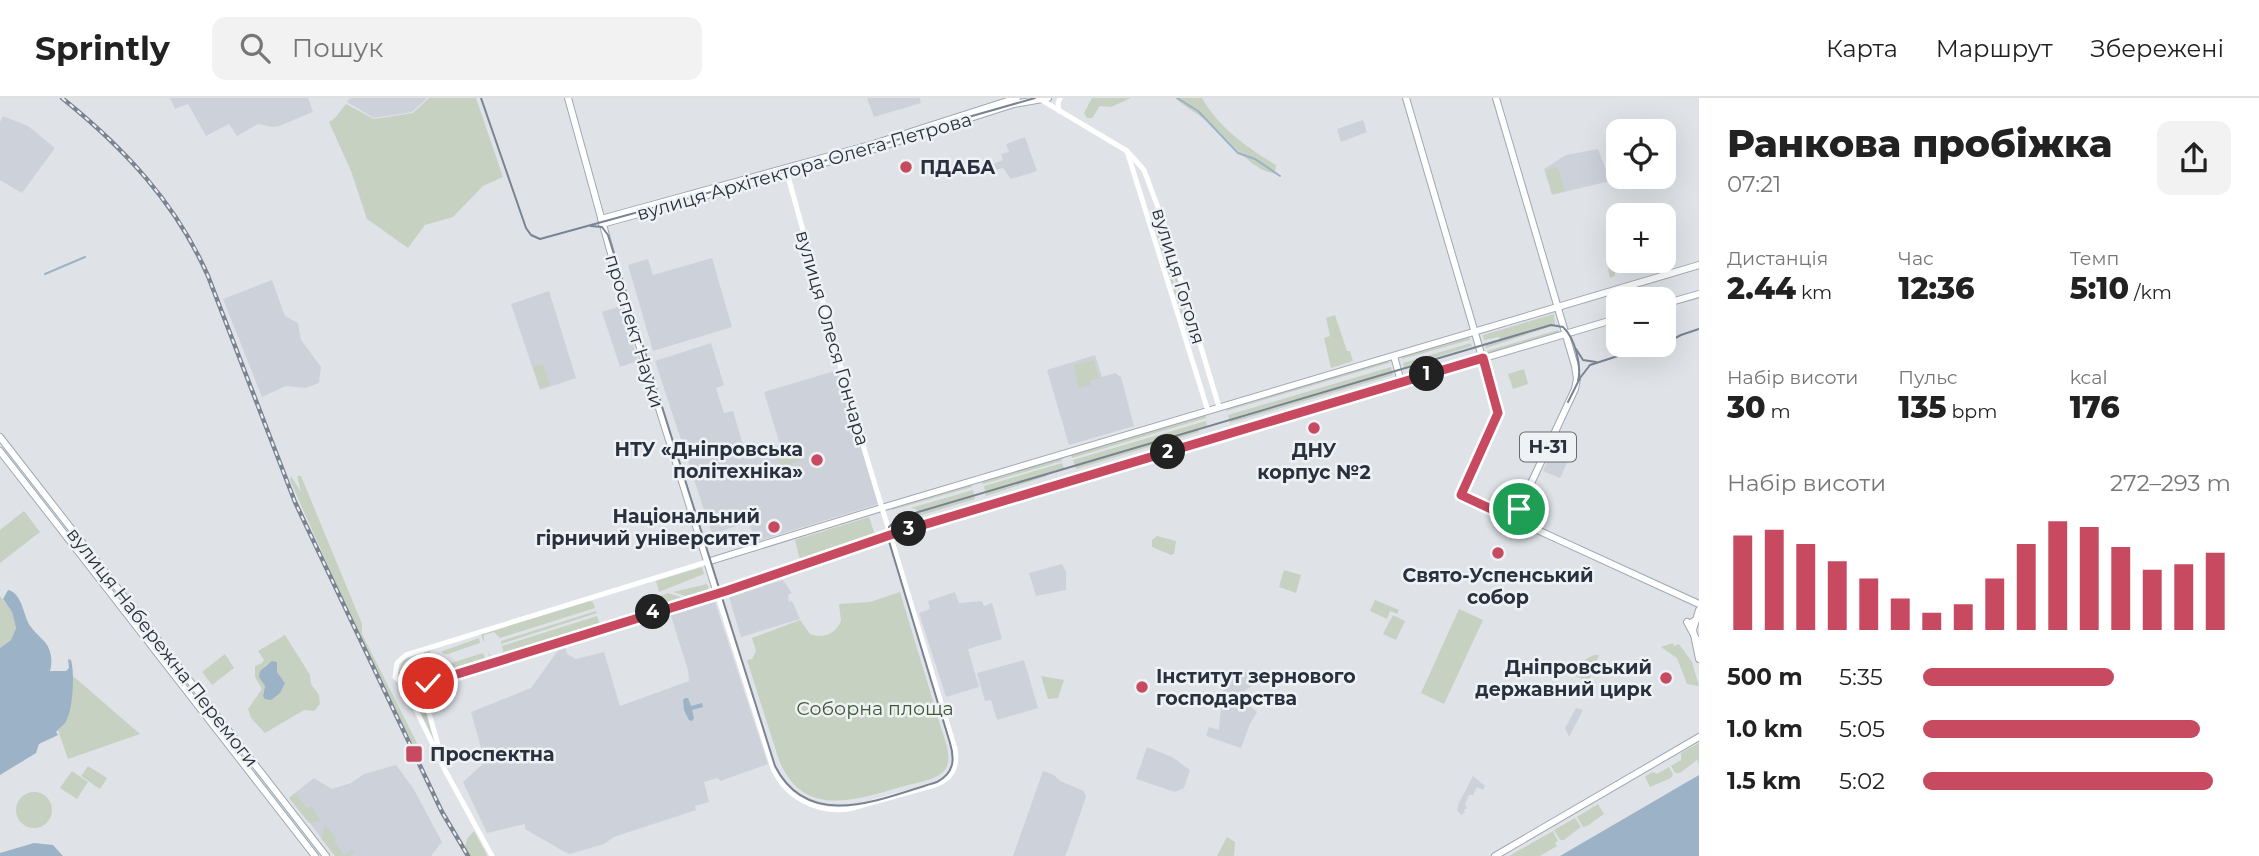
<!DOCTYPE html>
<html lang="uk">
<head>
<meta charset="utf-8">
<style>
  body { margin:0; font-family:Montserrat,sans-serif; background:#f2f2f2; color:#222; height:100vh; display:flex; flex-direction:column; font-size:26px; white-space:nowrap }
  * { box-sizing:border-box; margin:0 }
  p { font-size:23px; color:#767676 }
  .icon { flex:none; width:38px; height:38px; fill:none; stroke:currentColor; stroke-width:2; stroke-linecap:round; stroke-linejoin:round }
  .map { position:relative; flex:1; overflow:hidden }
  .details { display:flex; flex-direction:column; background:#fff; width:560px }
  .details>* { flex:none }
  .tools { position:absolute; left:1606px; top:21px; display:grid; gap:14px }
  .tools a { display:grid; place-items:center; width:70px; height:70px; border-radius:14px; background:#fff; box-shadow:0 7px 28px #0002; font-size:35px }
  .pin { position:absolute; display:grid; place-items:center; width:60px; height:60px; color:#fff; margin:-30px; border:4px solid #fff; border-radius:50%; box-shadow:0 2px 7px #0007 }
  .km { position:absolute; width:35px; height:35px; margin:-18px; border-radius:50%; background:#222; color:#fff; font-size:19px; line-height:35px; text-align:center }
  .round { display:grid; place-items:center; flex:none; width:74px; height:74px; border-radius:14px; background:#f2f2f2 }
  .headline { display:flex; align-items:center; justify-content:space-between; height:119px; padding:0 28px }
  h1 { font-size:38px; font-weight:800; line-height:52px }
  .stats { display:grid; grid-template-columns:repeat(3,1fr); gap:10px; height:119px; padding:7px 28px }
  .stats div { display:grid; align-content:center }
  .stats b { font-size:30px; font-weight:800 }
  .stats small { font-size:19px; font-weight:400 }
  .stats p { font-size:19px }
  .chart { height:196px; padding:14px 28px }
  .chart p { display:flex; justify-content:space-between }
  .chart svg { width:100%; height:126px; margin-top:7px; stroke:#c74a61; stroke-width:6 }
  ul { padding:0 28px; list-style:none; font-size:23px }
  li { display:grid; grid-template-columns:112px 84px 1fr; align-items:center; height:52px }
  li i { height:18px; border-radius:9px; background:#c74a61 }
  header { display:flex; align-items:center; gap:42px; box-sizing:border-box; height:98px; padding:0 35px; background:#fff; border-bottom:2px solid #e0e0e0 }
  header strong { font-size:33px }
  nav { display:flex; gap:38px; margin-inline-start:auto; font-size:24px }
  .search { width:490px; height:63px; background:#f2f2f2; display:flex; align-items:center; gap:18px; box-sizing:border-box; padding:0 24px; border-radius:14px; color:#767676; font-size:26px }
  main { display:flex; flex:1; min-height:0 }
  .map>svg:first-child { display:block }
</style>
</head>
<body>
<header>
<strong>Sprintly</strong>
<div class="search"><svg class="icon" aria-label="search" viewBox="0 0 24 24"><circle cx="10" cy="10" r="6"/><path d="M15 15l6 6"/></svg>Пошук</div>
<nav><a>Карта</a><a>Маршрут</a><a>Збережені</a></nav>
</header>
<main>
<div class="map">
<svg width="1699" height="758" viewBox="0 0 1699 758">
  <rect width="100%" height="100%" fill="#dfe3e8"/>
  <g fill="#cdd2da">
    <path d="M 170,0 L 308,0 L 313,14 L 279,28 L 273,29 L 258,26 L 237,38 L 229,26 L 206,38 L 188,6 L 175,11 Z"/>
    <path d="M 350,0 L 427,0 L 412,14 L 374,20 L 347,4 Z"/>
    <path d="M 867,0 L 920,0 L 921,5 L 874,19 Z"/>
    <path d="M 3,18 L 28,28 L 55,50 L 22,95 L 0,82 L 0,24 Z"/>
    <path d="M 1363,22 L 1367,34 L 1341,44 L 1337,31 Z"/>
    <path d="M 1025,39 L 1037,73 L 1011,81 L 1003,70 L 990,73 L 988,68 L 1003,62 L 1001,56 L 1009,54 L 1006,46 Z"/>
    <path d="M 1598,51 L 1610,83 L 1552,97 L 1544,71 L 1566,57 Z"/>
    <path d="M 712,160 L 732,229 L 653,253 L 628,167 L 648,161 L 653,177 Z"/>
    <path d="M 272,182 L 285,218 L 298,225 L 301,242 L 321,269 L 319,285 L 305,290 L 286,288 L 262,299 L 223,201 Z"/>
    <path d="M 549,193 L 576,280 L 540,292 L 511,206 Z"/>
    <path d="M 621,208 L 638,263 L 620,269 L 602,214 Z"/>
    <path d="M 711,245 L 724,287 L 716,290 L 724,315 L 733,313 L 746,357 L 780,347 L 764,294 L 838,272 L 878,406 L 755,444 L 749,424 L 712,436 L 655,263 Z"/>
    <path d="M 1095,257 L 1102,279 L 1115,275 L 1121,279 L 1134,328 L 1069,347 L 1047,272 Z"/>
    <path d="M 1555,346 L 1567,351 L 1562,360 L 1568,363 L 1560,380 L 1543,373 Z"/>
    <path d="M 1062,466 L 1066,474 L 1066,492 L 1036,498 L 1029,475 Z"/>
    <path d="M 783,482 L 792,495 L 788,497 L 789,504 L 792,503 L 800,521 L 741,539 L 729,499 Z"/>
    <path d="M 955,494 L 959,505 L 982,503 L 984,508 L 992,505 L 1002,541 L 968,551 L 979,589 L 946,599 L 919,515 L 930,511 L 928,503 Z"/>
    <path d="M 714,501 L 768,666 L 720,683 L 718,680 L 704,684 L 709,704 L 695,708 L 696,712 L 614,739 L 604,746 L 580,753 L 570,756 L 563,753 L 525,731 L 525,726 L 487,735 L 463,684 L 485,664 L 471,614 L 531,590 L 559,551 L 565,549 L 567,556 L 576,561 L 604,554 L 620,608 L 689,583 L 688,572 L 670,515 Z"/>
    <path d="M 1024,562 L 1038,610 L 997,622 L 991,602 L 985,603 L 977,575 Z"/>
    <path d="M 1252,571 L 1259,580 L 1256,586 L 1245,592 L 1249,602 L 1242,605 L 1220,608 L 1216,603 L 1232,580 Z"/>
    <path d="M 1247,606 L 1257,614 L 1250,626 L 1241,650 L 1206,638 L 1209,629 L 1219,632 L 1221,609 Z"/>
    <path d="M 1576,610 L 1583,612 L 1569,639 L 1565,630 Z"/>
    <path d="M 1147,649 L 1172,659 L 1190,672 L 1184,690 L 1175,694 L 1136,681 Z"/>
    <path d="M 396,667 L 413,690 L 442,744 L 431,758 L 335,758 L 290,699 L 314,680 L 332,691 L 351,685 L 364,676 Z"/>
    <path d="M 1043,673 L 1054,677 L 1060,683 L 1084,693 L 1086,699 L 1068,751 L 1065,758 L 1013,758 Z"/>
    <path d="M 1473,678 L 1485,688 L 1483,692 L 1477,689 L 1473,697 L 1469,697 L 1465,706 L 1467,710 L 1464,712 L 1465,714 L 1461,717 L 1457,712 L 1459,705 Z"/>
  </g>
  <g fill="#c6d1c1" fill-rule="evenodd">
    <path d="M 429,0 L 476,0 L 503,79 L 483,88 L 453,119 L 425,127 L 408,150 L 367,121 L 351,73 L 329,24 L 335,20 L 346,6 L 374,21 L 413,15 Z"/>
    <path d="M 1092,0 L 1131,0 L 1111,9 L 1100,8 L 1092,20 L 1087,20 L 1084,15 Z"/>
    <path d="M 1175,0 L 1202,0 C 1218,29 1249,51 1276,67 L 1275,75 C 1253,75 1228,40 1211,26 C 1199,16 1186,10 1175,0 Z"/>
    <path d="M 1558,69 L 1565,93 L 1552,96 L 1546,72 Z"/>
    <path d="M 1161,124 L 1187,214 L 1185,215 L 1158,125 Z"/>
    <path d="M 1155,125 L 1183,215 L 1181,216 L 1153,126 Z"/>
    <path d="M 1619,153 L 1619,163 L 1623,163 L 1615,168 L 1615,178 L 1610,180 C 1607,168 1606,159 1619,153 Z"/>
    <path d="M 1554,216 L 1555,227 L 1486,250 L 1485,246 L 1500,241 L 1499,239 L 1484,242 L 1483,237 Z"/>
    <path d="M 1335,217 L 1347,253 L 1350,253 L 1353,263 L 1331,270 L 1324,240 L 1330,238 L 1326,220 Z"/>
    <path d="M 1558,232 L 1559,234 L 1488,256 L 1487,253 Z"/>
    <path d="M 1469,239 L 1470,242 L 1402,261 L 1402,259 Z"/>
    <path d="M 1471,245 L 1472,248 L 1404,269 L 1403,265 Z"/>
    <path d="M 1094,262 L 1099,280 L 1090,283 L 1091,287 L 1079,290 L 1073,267 Z"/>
    <path d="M 1389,262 L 1389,265 L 1226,313 L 1226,310 Z"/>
    <path d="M 543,266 L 550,287 L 540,290 L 533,269 Z"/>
    <path d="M 1391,269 L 1393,277 L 1230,325 L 1228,317 Z"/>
    <path d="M 1524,271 L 1528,286 L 1513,291 L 1508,276 Z"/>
    <path d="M 1394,281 L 1395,283 L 1232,332 L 1231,330 Z"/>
    <path d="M 1205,316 L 1206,320 L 1072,360 L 1071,356 Z"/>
    <path d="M 1206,323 L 1207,328 L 1198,330 L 1199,334 L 1076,371 L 1073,362 Z"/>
    <path d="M 1209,336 L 1209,339 L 1078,378 L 1077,374 Z"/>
    <path d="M 797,351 L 800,363 L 780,369 L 776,357 Z"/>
    <path d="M 1061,359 L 1062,363 L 983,386 L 982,382 Z"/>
    <path d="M 1062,365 L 1064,370 L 1047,375 L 1047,378 L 986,398 L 984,388 Z"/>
    <path d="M 291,378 L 301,394 L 297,378 L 301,378 L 362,526 L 362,536 L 418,647 L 414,650 L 358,536 L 290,382 Z"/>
    <path d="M 971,386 L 972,389 L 892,412 L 891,409 Z"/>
    <path d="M 973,392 L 975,401 L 895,425 L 898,421 L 918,415 L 916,411 L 911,410 Z"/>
    <path d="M 976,404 L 977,407 L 897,431 L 896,428 Z"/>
    <path d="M 24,413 L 40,434 L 0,465 L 0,432 Z"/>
    <path d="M 869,419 L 876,440 L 801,466 L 795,442 Z"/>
    <path d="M 1157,438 L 1176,443 L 1174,456 L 1171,457 L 1152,449 L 1152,442 Z"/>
    <path d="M 702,469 L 704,476 L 659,494 L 656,483 Z"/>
    <path d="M 1284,472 L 1301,477 L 1296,495 L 1279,489 Z"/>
    <path d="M 707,486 L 710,494 L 691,500 L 673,494 Z"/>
    <path d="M 900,494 L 947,649 C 949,658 950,668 942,675 C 932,683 914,685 901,689 C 855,702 803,721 779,662 L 747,562 L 752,561 L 756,553 L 752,540 L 800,522 L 810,536 C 824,541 835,536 841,523 L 839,506 L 870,504 Z"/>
    <path d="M 668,495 L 687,501 L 663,509 L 660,498 Z"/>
    <path d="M 0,498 L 12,514 L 16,530 L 11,542 L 0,550 Z"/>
    <path d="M 1375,502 L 1399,512 L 1397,516 L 1390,513 L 1387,521 L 1370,513 Z"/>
    <path d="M 590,503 L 593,504 L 595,510 L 500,540 L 494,534 L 484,537 L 484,545 L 481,536 Z"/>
    <path d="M 1459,511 L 1483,522 L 1444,606 L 1421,595 Z"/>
    <path d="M 596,513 L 597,515 L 501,546 L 501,543 Z"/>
    <path d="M 1393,517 L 1405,523 L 1396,542 L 1383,536 Z"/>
    <path d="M 597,518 L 600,527 L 598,529 L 490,563 L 488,552 L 491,560 L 501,556 L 503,553 L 502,548 Z"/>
    <path d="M 285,537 L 310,577 L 311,586 L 319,597 L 320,606 L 314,613 L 304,612 L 265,635 L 251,620 L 248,611 L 262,591 L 255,579 L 255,568 L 262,565 L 264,562 L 258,553 ZM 277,564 L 277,574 L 285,585 L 281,591 L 263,596 L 265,588 L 262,573 L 266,567 Z"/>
    <path d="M 479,540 L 480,545 L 448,556 L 443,556 L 442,553 L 437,555 Z"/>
    <path d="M 1673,545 L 1674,548 L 1679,546 L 1692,564 L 1699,588 L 1687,586 L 1677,560 L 1661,549 Z"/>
    <path d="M 430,552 L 431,556 L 405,565 L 403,575 L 410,582 L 438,574 L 439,578 C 425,582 406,592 398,575 L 403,562 Z"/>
    <path d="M 483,555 L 485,560 L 443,574 L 451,565 Z"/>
    <path d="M 225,556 L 234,570 L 212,587 L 202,574 Z"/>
    <path d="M 1594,557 L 1599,557 L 1589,582 L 1587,583 L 1566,574 L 1567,566 L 1577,566 Z"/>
    <path d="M 73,578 L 140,636 L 68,661 L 58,632 C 73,616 70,598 73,578 Z"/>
    <path d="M 1041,578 L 1064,582 L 1058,600 L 1048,601 Z"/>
    <path d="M 420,593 L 439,652 L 411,596 Z"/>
    <path d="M 1699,645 L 1699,666 L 1697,662 L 1680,675 L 1675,675 L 1671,668 L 1681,662 L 1681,655 Z"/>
    <path d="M 88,668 L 107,680 L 100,691 L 81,678 Z"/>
    <path d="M 1669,669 L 1673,676 L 1671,680 L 1650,689 L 1645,679 L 1652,674 L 1657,676 Z"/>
    <path d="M 72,673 L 88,684 L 77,701 L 60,690 Z"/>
    <circle cx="34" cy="712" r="18"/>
    <path d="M 295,695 L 307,710 L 311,708 L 321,723 L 309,725 L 289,700 Z"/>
    <path d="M 1598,706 L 1604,716 L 1587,728 L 1583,729 L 1577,719 Z"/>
    <path d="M 1575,720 L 1581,729 L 1564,742 L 1560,742 L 1554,732 Z"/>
    <path d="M 325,727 L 337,741 L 334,744 L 344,757 L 352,752 L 354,755 L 349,758 L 335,758 L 321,740 Z"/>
    <path d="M 474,733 L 487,757 L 487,758 L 470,758 L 465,749 L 467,741 Z"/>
    <path d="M 1553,733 L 1558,743 L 1555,745 L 1557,748 L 1540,758 L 1509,758 Z"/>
    <path d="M 1227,739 L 1235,744 L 1234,758 L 1217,758 Z"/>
  </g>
  <g fill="#9cb2c6">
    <path d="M 8,492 C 23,495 23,519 31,529 C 36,537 46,542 49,551 C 52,558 52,566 50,573 L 66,573 L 69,570 L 68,561 L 71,562 C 75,574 73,615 65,625 C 62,628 59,631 56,634 L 58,637 L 39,646 L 36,655 L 0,677 L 0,550 L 11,542 L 16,530 L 12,514 L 3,501 Z"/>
    <path d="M 272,563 L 277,564 L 277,574 L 285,585 L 280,595 L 271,602 L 265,601 L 263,598 L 265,588 L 259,579 L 260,573 Z"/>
    <path d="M 685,600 L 688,600 L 691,608 L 702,605 L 703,609 L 692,612 L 694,620 L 692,623 L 689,622 L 684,612 L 683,602 Z"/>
    <path d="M 1699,677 L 1699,758 L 1560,758 Z"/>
    <path d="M 34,745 L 53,747 L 63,758 L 0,758 L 0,755 Z"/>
  </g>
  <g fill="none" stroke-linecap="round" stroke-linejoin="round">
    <g stroke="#9cb2c6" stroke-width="2">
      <path d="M 1177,0 L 1198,13 L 1238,55 L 1255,61 L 1280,78"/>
      <path d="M 45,176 L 85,159"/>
    </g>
    <defs>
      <g id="primary">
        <path d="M 568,0 L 615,170 L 717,495 L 896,435 L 1619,220"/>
        <path d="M 1406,0 L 1497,310 L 1494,326 L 1461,397 L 1699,506"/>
        <path d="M 1496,0 L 1575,268 L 1577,281 L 1575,291 L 1519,411 L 1519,419 L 1525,427"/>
        <path d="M 601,121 L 870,47 L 1017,0"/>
        <path d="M 602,126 L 871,52 L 1014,6 L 1048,0"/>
        <path d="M 1664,206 L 1699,196"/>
        <path d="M 1394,258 L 1401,284"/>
        <path d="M 0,339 L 326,758"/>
        <path d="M 0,353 L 315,758"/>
        <path d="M 707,464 L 888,408 L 1699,167"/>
        <path d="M 1699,512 L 1693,532 L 1699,561"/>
        <path d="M 1694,523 L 1689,526 L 1687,524 L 1699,546"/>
        <path d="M 1495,758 L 1699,639"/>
      </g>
    </defs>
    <use href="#primary" stroke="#9fa8b3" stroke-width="8"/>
    <g stroke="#fff" stroke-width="5">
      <path d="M 1040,1 L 1127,53 L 1144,72 L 1163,123 L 1219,309"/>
      <path d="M 1059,13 L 1058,5 L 1060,0"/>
      <path d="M 1127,53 L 1208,313"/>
      <path d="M 707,464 L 406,557 L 397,565 L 395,579 L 404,587 L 421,587 L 717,495 L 773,670 C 786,700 817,715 849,711 L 935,687 C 952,681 958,669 955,651 L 856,324 L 786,71"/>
      <path d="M 404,587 L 446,674 L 492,758"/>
      <path d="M 425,587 L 423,594 L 442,661"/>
    </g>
    <use href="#primary" stroke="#fff" stroke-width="6"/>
    <g stroke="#798391" stroke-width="2">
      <path d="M 481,0 L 526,130 L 531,137 L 540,141 L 871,50 L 965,20 L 1035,0"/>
      <path d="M 591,128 L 602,129 L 608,137 L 775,668 C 809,735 883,700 937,684 C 954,675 955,662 950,645 L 888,440 L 889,429 L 898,420 L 1551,227 L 1563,229 C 1575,240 1582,268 1578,283"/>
      <path d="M 1664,246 L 1681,237 L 1699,231"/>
      <path d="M 1576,251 L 1583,262 L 1596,264"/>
      <path d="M 1568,304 L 1580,280 L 1590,267 L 1652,247"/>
    </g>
    <defs>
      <path id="rail" d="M 62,0 C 124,50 176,105 208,178 L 295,404 L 442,714 L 468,758"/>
    </defs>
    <use href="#rail" stroke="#798391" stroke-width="4.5"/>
    <use href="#rail" stroke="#eff2f5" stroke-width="2" stroke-dasharray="5" stroke-linecap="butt"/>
  </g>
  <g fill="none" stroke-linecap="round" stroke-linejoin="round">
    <defs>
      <path id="route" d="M 428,585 L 726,493 L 896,435 L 1483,260 L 1498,315 L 1461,397 L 1502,416 L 1510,417 L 1519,411"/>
    </defs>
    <use href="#route" stroke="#fff" stroke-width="14"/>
    <use href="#route" stroke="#c74a61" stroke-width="9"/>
  </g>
  <g fill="#c74a61" stroke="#eff2f5" stroke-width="2.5">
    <circle cx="906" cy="69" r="7"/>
    <circle cx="1314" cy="330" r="7"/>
    <circle cx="817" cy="362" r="7"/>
    <circle cx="774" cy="429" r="7"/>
    <circle cx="1498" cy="455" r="7"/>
    <circle cx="1666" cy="580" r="7"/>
    <circle cx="1142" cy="589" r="7"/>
    <rect x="405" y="647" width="18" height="18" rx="3.5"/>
  </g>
  <g text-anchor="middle" stroke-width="5" stroke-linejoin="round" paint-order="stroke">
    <rect fill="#eff2f5" stroke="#646b75" stroke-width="2" x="1520" y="334.5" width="56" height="29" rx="5"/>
    <g font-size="18" font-weight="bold" fill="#29313e">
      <text x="1548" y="355">Н-31</text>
    </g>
    <g font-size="19" fill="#29313e" stroke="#eff2f5">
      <text transform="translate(804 68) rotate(-16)" y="7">вулиця Архітектора Олега Петрова</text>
      <text transform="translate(1179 178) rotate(73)" y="7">вулиця Гоголя</text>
      <text transform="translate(635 233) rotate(73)" y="7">проспект Науки</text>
      <text transform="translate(833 240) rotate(74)" y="7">вулиця Олеся Гончара</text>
      <text transform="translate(163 549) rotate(52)" y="7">вулиця Набережна Перемоги</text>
    </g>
    <g font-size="19" font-weight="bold" fill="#29313e" stroke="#eff2f5" text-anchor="start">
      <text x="920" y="76">ПДАБА</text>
      <text x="803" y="358" text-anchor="end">НТУ «Дніпровська<tspan x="803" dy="22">політехніка»</tspan></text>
      <text x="1314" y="359" text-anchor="middle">ДНУ<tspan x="1314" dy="22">корпус №2</tspan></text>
      <text x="760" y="425" text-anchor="end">Національний<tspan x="760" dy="22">гірничий університет</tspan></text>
      <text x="1498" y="484" text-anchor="middle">Свято-Успенський<tspan x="1498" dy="22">собор</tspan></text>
      <text x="1652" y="576" text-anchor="end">Дніпровський<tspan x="1652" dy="22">державний цирк</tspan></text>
      <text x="1156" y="585">Інститут зернового<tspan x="1156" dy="22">господарства</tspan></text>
      <text x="430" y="663">Проспектна</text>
    </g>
    <g font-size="19" fill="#3f5937" stroke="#eff2f5">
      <text x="875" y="617">Соборна площа</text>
    </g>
  </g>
</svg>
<div class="tools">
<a><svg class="icon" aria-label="locate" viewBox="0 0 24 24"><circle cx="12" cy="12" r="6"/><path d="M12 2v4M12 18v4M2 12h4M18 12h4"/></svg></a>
<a>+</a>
<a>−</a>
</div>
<div class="pin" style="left:1519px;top:411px;background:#1e9e55"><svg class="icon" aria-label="arrive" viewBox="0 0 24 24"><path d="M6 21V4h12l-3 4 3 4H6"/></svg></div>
<div class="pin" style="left:428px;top:585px;background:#d93025"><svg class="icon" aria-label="check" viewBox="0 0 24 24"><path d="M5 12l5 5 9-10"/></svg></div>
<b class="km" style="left:1427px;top:276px">1</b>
<b class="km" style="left:1168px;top:354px">2</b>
<b class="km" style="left:909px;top:431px">3</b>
<b class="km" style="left:653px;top:514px">4</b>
</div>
<section class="details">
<div class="headline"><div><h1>Ранкова пробіжка</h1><p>07:21</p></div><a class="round"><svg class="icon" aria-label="share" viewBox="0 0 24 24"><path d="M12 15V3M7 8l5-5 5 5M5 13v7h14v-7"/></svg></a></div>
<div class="stats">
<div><p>Дистанція</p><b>2.44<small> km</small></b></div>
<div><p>Час</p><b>12:36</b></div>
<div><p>Темп</p><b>5:10<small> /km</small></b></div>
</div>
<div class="stats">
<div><p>Набір висоти</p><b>30<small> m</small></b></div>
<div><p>Пульс</p><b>135<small> bpm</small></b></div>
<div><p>kcal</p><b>176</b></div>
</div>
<div class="chart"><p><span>Набір висоти</span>272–293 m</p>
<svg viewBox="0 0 160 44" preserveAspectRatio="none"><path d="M5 44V11M15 44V9M25 44V14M35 44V20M45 44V26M55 44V33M65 44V38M75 44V35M85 44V26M95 44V14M105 44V6M115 44V8M125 44V15M135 44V23M145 44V21M155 44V17"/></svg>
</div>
<ul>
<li><b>500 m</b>5:35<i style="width:62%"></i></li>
<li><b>1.0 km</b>5:05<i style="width:90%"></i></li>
<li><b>1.5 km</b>5:02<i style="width:94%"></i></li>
</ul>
</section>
</main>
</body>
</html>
